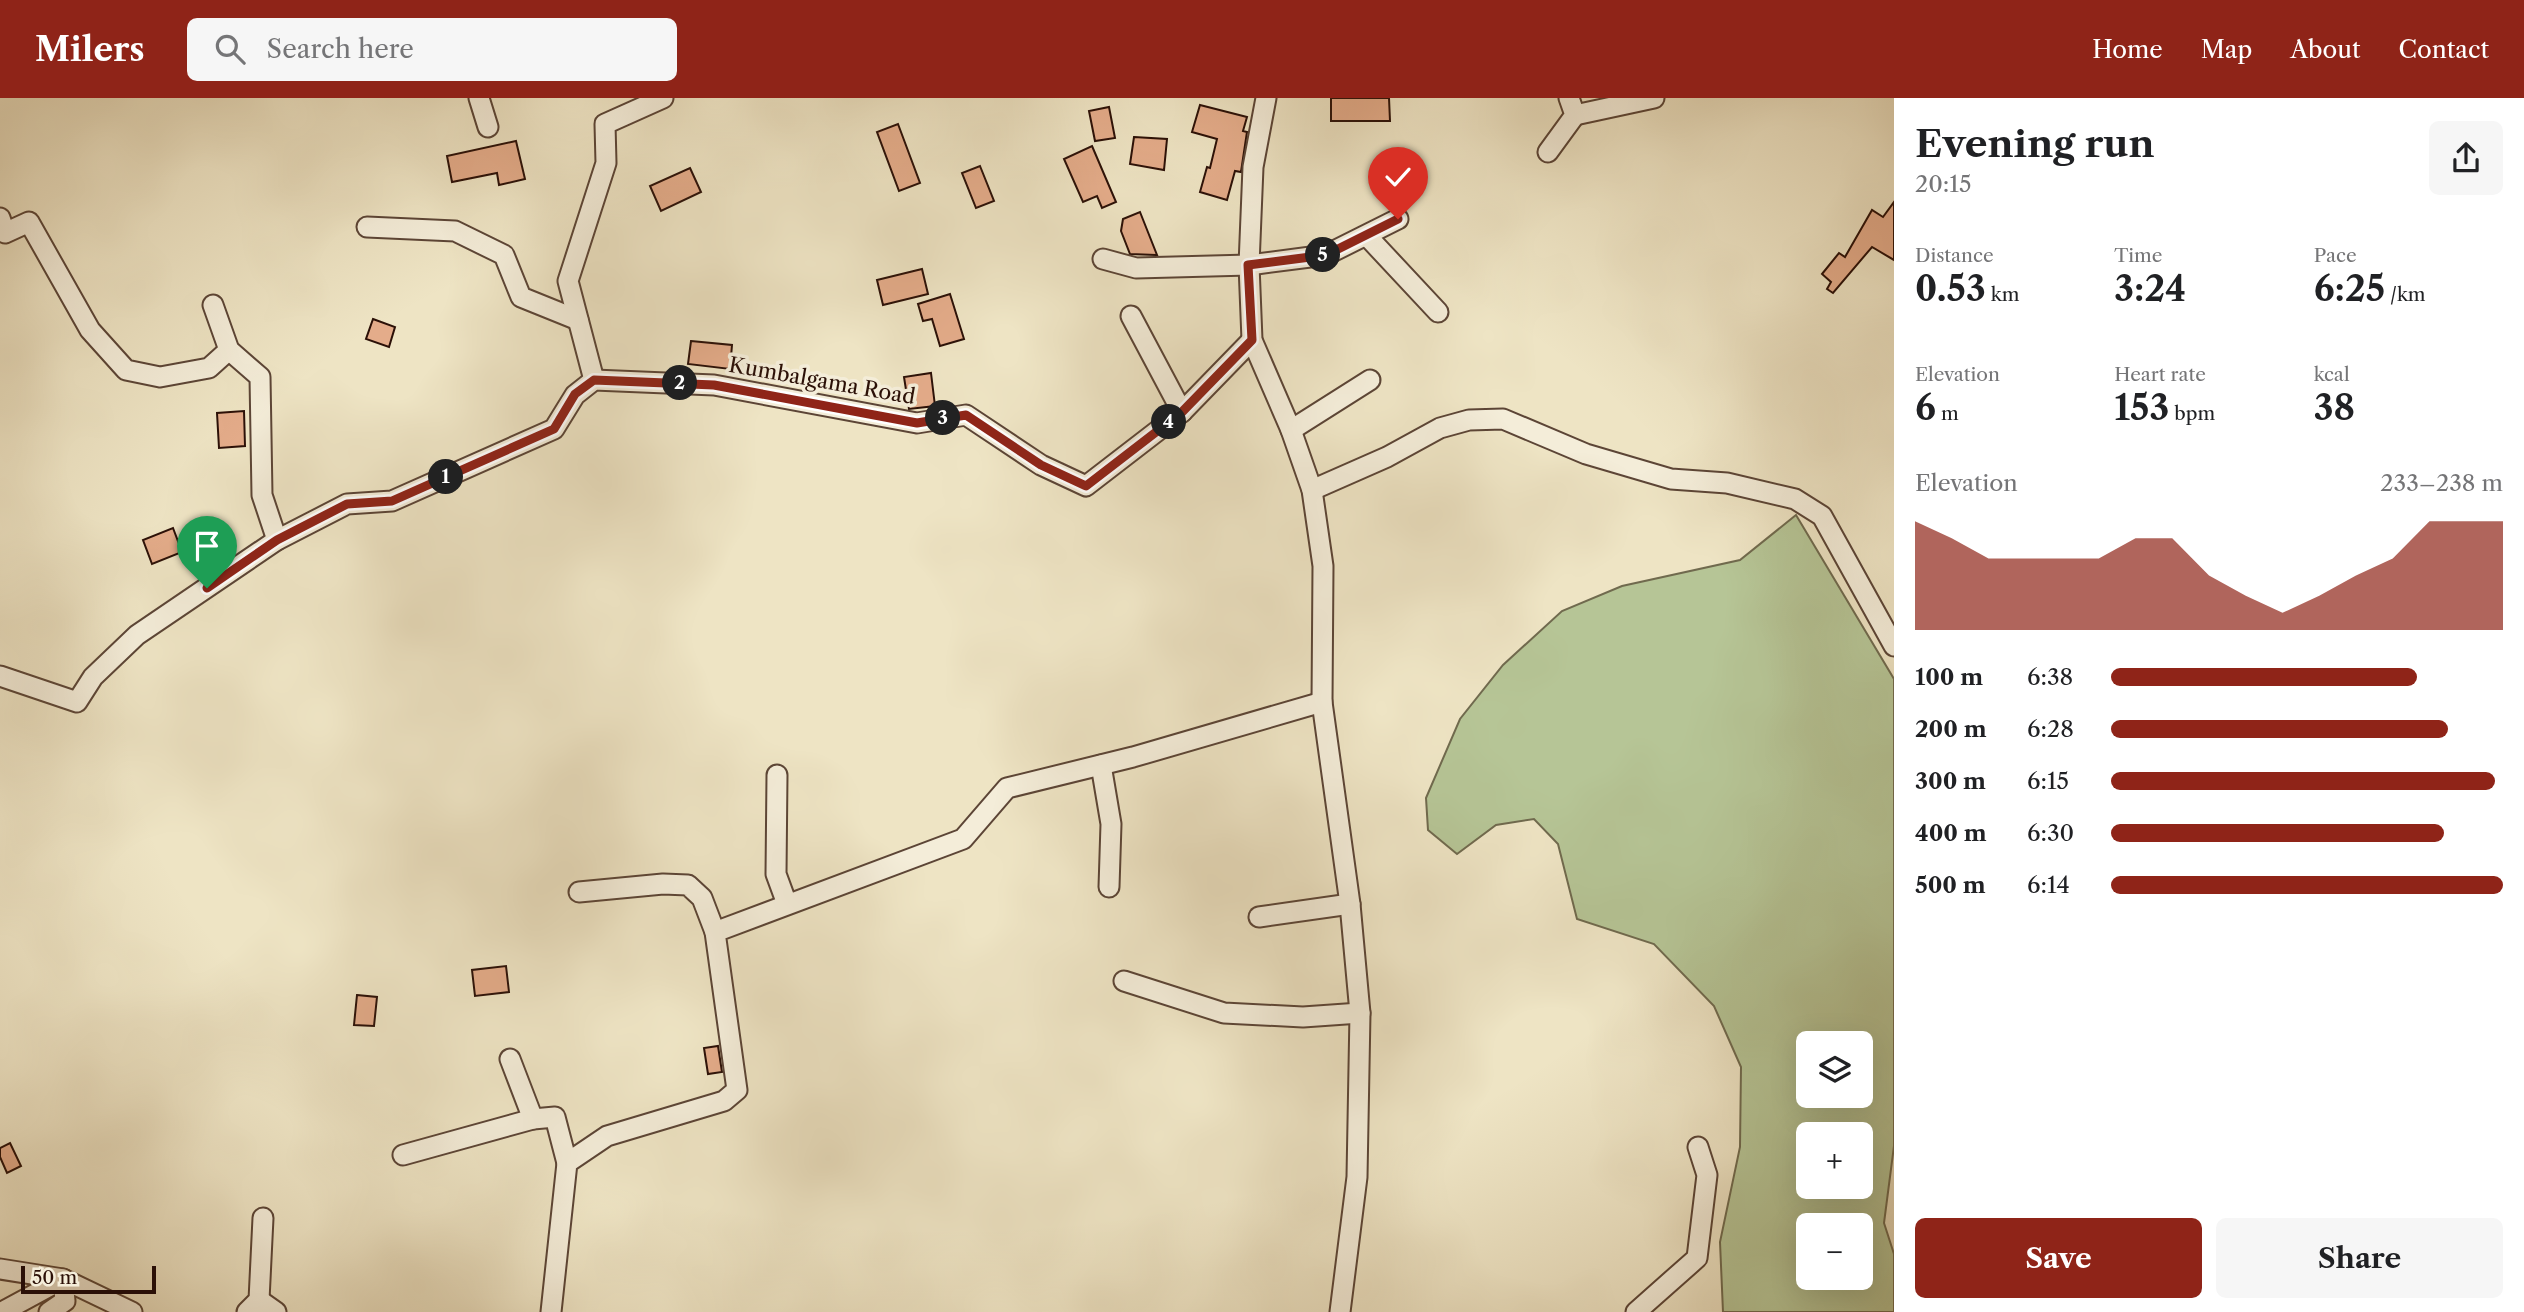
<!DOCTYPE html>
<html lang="en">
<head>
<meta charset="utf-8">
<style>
  body { margin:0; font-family:"Libre Caslon Text",serif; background:#f6f6f6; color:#202124; height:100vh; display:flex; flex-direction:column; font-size:26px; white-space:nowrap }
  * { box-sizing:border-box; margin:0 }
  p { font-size:23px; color:#757577 }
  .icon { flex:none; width:38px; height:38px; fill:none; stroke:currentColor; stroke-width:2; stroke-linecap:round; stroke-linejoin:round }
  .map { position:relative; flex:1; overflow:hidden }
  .sheet { display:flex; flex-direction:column; background:#fff; width:630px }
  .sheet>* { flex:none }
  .controls { position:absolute; left:1796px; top:933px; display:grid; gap:14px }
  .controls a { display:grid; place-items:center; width:77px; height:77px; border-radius:10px; background:#fff; box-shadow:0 7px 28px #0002; font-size:35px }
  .scale { position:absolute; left:21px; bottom:18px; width:135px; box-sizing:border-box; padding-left:7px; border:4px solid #2b1007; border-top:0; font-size:19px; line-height:24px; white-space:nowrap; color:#2b1007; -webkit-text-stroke:5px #f4edd9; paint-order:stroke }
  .pin { position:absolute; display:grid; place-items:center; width:60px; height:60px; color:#fff; margin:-72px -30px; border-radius:50% 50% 50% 0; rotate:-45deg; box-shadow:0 0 7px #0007 }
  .pin .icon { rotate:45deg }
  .km { position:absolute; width:35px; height:35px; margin:-18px; border-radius:50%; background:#222; color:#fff; font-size:19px; line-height:35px; text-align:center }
  .round { display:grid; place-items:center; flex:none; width:74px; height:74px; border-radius:10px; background:#f6f6f6 }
  .summary { display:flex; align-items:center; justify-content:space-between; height:119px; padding:0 21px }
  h1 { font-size:38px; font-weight:800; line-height:52px }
  .figures { display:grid; grid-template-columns:repeat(3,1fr); gap:10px; height:119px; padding:7px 21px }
  .figures div { display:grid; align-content:center }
  .figures b { font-size:35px; font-weight:800 }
  .figures small { font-size:19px; font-weight:400 }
  .figures p { font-size:19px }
  .chart { height:196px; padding:14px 21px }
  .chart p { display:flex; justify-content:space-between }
  .chart svg { width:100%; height:126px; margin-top:7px; fill:#8f2418; opacity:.7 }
  .action { display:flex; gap:14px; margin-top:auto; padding:14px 21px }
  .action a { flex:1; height:80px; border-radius:10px; background:#8f2418; color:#fff; font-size:28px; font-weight:800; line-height:80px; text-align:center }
  .action a+a { background:#f6f6f6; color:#202124 }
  ul { padding:0 21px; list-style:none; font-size:23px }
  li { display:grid; grid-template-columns:112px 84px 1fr; align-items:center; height:52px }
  li i { height:18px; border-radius:9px; background:#8f2418 }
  header { display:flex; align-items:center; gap:42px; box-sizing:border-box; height:98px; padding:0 35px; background:#8f2418; color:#fff }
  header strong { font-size:33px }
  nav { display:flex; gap:38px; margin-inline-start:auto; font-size:24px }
  .search { width:490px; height:63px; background:#f6f6f6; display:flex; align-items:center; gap:18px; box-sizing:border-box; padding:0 24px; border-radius:10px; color:#757577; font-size:26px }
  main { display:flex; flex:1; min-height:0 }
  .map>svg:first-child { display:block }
</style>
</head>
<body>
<header>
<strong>Milers</strong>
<div class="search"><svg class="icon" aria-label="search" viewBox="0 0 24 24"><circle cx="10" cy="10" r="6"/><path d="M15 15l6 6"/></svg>Search here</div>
<nav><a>Home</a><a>Map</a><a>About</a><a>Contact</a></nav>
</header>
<main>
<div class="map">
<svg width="1894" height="1214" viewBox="0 0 1894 1214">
  <rect width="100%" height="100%" fill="#eee4c4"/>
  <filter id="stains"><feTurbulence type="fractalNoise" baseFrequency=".00286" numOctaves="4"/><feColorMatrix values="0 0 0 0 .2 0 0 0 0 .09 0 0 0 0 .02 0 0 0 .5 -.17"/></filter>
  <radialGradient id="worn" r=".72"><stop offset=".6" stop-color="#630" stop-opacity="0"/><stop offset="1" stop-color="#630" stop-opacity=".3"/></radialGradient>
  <path fill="#b6c596" stroke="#706a4e" stroke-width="2" fill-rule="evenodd" d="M 1796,417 L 1894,581 L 1894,1048 L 1884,1125 L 1894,1156 L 1894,1214 L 1723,1214 L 1720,1144 L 1740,1049 L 1741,969 L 1714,908 L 1654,846 L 1577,821 L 1558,746 L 1534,721 L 1496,727 L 1457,756 L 1428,732 L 1426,700 L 1460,621 L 1503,567 L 1562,513 L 1622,488 L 1740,462 ZM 1808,945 L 1860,945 L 1860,998 L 1808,998 ZM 1808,1036 L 1860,1036 L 1860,1088 L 1808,1088 ZM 1808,1127 L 1860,1127 L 1860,1180 L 1808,1180 Z"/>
  <g fill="#e4ac8a" stroke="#2b1007" stroke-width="2">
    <path d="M 1331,0 L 1389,0 L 1390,23 L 1331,23 Z"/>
    <path d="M 1200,7 L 1247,19 L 1243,33 L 1247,34 L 1241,74 L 1235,73 L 1227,102 L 1200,94 L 1207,69 L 1210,70 L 1217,41 L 1192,34 Z"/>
    <path d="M 1109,9 L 1115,40 L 1095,43 L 1089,13 Z"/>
    <path d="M 898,26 L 920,85 L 899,93 L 877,34 Z"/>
    <path d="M 1134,39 L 1167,41 L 1164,72 L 1130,66 Z"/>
    <path d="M 516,43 L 525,81 L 499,87 L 497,75 L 452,84 L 447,58 Z"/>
    <path d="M 1092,48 L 1116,104 L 1102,110 L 1097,98 L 1083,104 L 1064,61 Z"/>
    <path d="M 980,68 L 994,103 L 976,110 L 962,75 Z"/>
    <path d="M 690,70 L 701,94 L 661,113 L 650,88 Z"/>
    <path d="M 1894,104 L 1894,162 L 1872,149 L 1833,195 L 1827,191 L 1831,184 L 1822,176 L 1839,155 L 1845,159 L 1872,112 L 1883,119 Z"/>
    <path d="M 1140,114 L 1157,157 L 1156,157 L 1130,156 L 1121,133 L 1123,121 Z"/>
    <path d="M 922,171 L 928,196 L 883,207 L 877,182 Z"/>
    <path d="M 950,196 L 964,241 L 940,248 L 932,221 L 923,223 L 918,206 Z"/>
    <path d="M 373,221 L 395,229 L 389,249 L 366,241 Z"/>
    <path d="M 691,243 L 732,247 L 730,271 L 688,266 Z"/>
    <path d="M 931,275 L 935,308 L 909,311 L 904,279 Z"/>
    <path d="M 244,313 L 245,348 L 219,350 L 217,315 Z"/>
    <path d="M 173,430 L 182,454 L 152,466 L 143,442 Z"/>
    <path d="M 506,868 L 509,894 L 475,898 L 472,872 Z"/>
    <path d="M 357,897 L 377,899 L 374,928 L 354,927 Z"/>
    <path d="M 718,948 L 722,974 L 708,976 L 704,950 Z"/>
    <path d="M 10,1045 L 21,1068 L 7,1075 L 0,1059 L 0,1050 Z"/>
  </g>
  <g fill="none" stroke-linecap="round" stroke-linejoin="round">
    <defs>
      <g id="street">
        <path d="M 479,0 L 488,29"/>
        <path d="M 1266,0 L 1253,69 L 1249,167 L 1252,242 L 1291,332 L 1312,392 L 1323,468 L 1322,604 L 1350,806 L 1360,915 L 1357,1079 L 1340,1214"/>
        <path d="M 1575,17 L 1654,0"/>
        <path d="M 1548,54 L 1575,17 L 1569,0"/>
        <path d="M 0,120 L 5,135 L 29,124 L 90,232 L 126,272 L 160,279 L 209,270 L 229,252"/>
        <path d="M 367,129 L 455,133 L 504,157 L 521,199 L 578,222"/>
        <path d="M 1367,138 L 1438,214"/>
        <path d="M 1103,161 L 1136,170 L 1249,167 L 1326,157 L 1398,121"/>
        <path d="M 213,207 L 229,252 L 260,279 L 262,397 L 277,442"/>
        <path d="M 1131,218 L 1182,314"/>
        <path d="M 594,282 L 568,183 L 606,65 L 605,26 L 663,0"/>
        <path d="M 1291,332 L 1370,282"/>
        <path d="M 1312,392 L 1387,359 L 1440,330 L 1469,322 L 1503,321 L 1586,356 L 1671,381 L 1727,385 L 1795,401 L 1822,418 L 1894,548"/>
        <path d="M 0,578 L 77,604 L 93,579 L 137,537 L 277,442 L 347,406 L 392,403 L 554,331 L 575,297 L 594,282 L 714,287 L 917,325 L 966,317 L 1041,367 L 1086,388 L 1182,314 L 1252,242"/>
        <path d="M 1101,667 L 1111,726 L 1109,789"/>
        <path d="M 777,677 L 776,776 L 787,806"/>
        <path d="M 579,794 L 663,786 L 688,787 L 702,800 L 715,834"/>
        <path d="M 1259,819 L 1350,806"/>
        <path d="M 1124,883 L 1224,915 L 1303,919 L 1360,915"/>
        <path d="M 510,961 L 533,1021 L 555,1019 L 567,1065"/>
        <path d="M 403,1057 L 533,1021"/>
        <path d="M 0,1171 L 63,1181 L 132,1214"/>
        <path d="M 259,1202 L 276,1214"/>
        <path d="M 2,1214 L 63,1181 L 65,1203 L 49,1214"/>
        <path d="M 247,1214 L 259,1202 L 263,1120"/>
        <path d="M 551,1214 L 567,1065 L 607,1038 L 724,1003 L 737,992 L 715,834 L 963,741 L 1007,690 L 1133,659 L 1322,604"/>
        <path d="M 1636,1214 L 1697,1160 L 1707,1077 L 1698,1049"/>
      </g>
    </defs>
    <use href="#street" stroke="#5c4536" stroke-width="23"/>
    <use href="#street" stroke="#f4edd9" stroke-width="19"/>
  </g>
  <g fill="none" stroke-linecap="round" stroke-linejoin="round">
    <defs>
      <path id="route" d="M 207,490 L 277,442 L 347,406 L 392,403 L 554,331 L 575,296 L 594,282 L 714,287 L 917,325 L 966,317 L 1041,367 L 1086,388 L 1182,314 L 1252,242 L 1248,167 L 1326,157 L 1398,121"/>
    </defs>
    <use href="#route" stroke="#fff" stroke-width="14"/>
    <use href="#route" stroke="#8f2418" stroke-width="9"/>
  </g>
  <g text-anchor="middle" stroke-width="7" stroke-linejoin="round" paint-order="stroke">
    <g font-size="21" fill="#2b1007" stroke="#f4edd9">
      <text transform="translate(822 283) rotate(10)" y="7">Kumbalgama Road</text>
    </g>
  </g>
  <rect width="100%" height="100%" filter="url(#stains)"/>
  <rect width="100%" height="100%" fill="url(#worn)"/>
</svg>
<div class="controls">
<a><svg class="icon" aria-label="layers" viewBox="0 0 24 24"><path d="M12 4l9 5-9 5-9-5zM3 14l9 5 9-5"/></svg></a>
<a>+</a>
<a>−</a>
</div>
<div class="scale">50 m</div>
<div class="pin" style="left:207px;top:490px;background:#1e9e55"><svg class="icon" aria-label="arrive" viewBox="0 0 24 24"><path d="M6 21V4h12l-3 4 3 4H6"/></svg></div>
<div class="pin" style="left:1398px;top:121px;background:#d93025"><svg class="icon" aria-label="check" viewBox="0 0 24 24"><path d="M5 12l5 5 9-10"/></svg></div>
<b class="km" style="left:446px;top:379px">1</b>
<b class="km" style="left:680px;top:285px">2</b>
<b class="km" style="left:943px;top:320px">3</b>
<b class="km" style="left:1169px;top:324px">4</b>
<b class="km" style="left:1323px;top:157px">5</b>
</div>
<section class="sheet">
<div class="summary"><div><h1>Evening run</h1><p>20:15</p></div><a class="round"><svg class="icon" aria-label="share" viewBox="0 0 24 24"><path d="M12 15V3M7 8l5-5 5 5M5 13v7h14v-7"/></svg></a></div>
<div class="figures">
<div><p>Distance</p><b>0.53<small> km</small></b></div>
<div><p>Time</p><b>3:24</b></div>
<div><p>Pace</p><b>6:25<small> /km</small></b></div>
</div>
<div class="figures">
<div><p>Elevation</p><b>6<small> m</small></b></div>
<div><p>Heart rate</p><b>153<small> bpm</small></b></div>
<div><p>kcal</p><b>38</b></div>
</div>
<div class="chart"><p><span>Elevation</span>233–238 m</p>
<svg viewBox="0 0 160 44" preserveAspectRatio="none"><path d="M0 44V6L10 12L20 19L30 19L40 19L50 19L60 12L70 12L80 25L90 32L100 38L110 32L120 25L130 19L140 6L150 6L160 6V44z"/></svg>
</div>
<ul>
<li><b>100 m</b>6:38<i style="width:78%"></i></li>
<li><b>200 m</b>6:28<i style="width:86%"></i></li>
<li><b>300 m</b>6:15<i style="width:98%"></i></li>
<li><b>400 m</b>6:30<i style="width:85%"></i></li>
<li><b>500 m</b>6:14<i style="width:100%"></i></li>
</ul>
<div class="action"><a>Save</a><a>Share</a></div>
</section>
</main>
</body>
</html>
